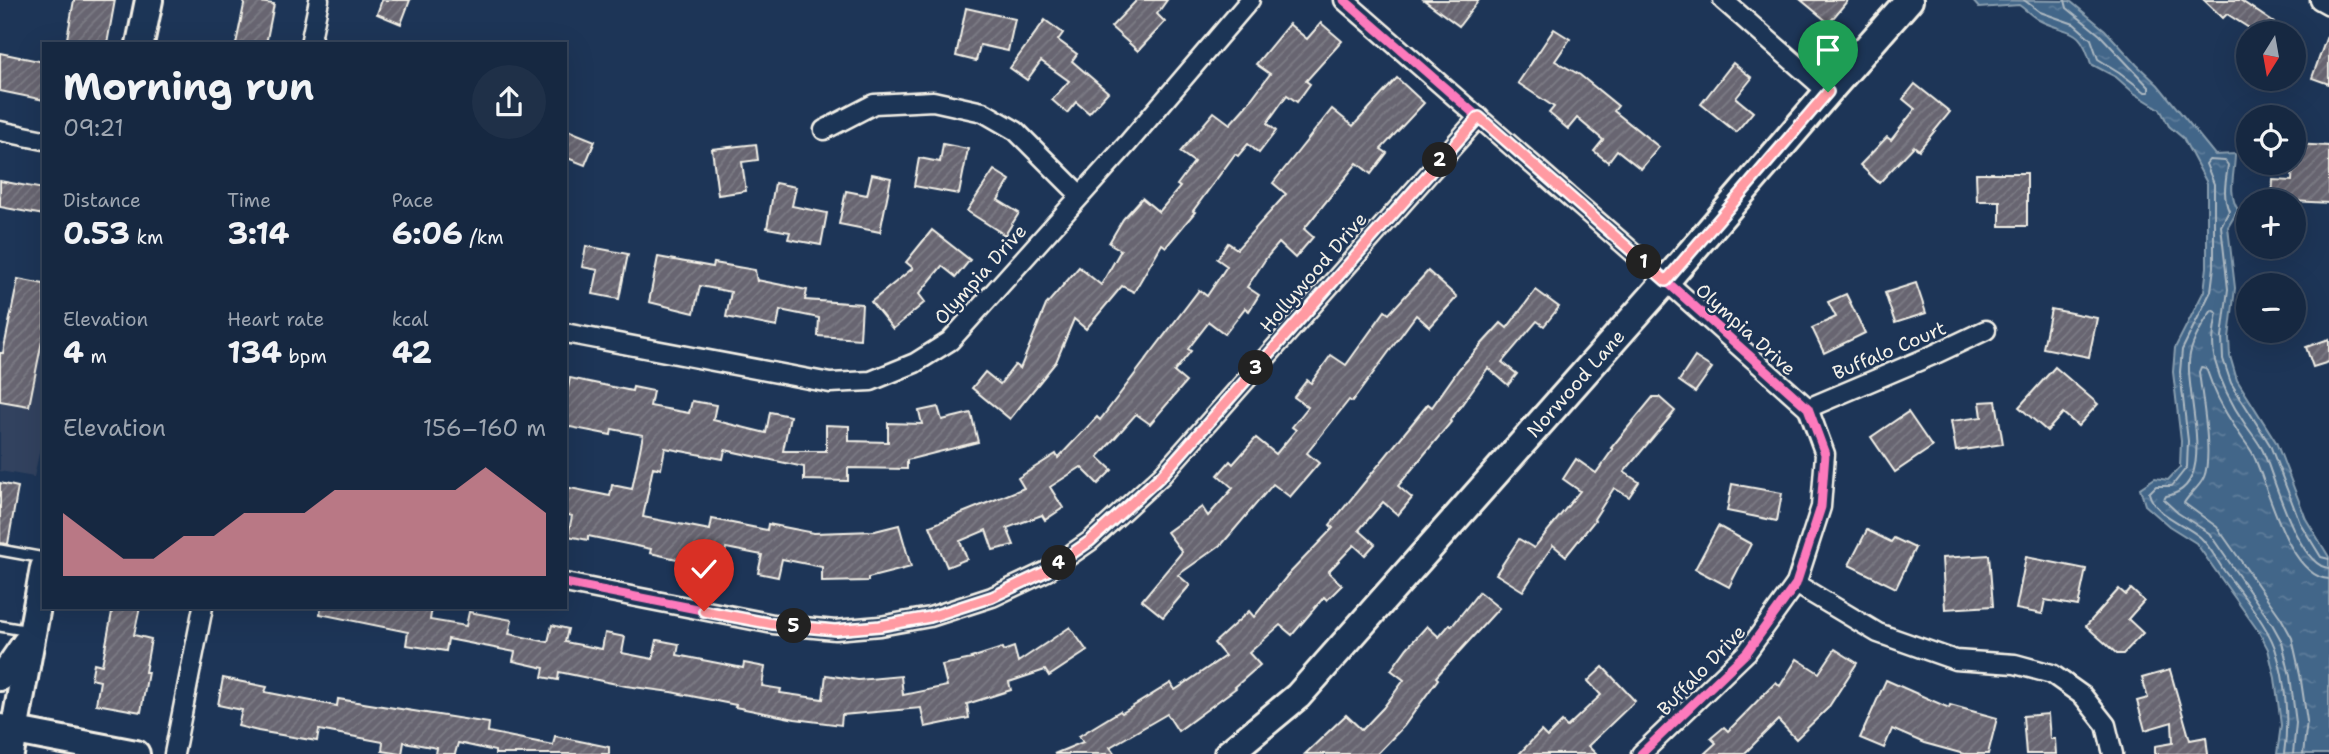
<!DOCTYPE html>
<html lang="en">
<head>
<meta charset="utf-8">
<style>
  body { margin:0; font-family:"Shantell Sans",sans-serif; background:#1f3048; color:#f1f3f6; height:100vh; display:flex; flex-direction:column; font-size:26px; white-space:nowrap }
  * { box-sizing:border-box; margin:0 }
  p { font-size:23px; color:#9ea6b1 }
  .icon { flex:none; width:38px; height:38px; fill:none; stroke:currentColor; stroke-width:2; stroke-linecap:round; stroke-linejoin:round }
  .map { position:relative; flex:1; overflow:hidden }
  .drawer { position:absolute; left:42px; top:42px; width:525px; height:567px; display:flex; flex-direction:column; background:#162841; border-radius:0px; box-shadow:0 7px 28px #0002,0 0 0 2px #35445a }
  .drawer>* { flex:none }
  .needle { width:46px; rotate:191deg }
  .fabs { position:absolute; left:2236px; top:21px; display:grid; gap:14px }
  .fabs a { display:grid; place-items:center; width:70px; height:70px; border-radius:50%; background:#162841; box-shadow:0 7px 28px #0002,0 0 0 2px #35445a; font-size:35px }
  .pin { position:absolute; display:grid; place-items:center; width:60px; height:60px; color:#fff; margin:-72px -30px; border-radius:50% 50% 50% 0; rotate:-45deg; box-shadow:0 0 7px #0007 }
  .pin .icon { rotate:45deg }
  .km { position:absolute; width:35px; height:35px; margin:-18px; border-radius:50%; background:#222; color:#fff; font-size:19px; line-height:35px; text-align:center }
  .round { display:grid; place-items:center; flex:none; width:74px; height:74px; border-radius:37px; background:#1f3048 }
  .head { display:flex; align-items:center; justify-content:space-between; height:119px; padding:0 21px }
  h1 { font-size:38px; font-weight:700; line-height:52px }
  .stats { display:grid; grid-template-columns:repeat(3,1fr); gap:10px; height:119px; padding:7px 21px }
  .stats div { display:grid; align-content:center }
  .stats b { font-size:30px; font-weight:700 }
  .stats small { font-size:19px; font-weight:400 }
  .stats p { font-size:19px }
  .chart { height:196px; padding:14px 21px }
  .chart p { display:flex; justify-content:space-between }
  .chart svg { width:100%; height:126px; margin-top:7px; fill:#ff9aa2; opacity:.7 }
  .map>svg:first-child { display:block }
</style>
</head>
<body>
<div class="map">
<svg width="2329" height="754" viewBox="0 0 2329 754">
  <defs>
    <pattern id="water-ripples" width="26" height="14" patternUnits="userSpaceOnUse" patternTransform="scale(1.75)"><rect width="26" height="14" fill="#426689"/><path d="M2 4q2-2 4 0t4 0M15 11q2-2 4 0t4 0" fill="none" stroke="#5e7c9a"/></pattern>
    <pattern id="building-hatch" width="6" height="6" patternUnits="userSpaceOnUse" patternTransform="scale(1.75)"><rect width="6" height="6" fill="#676571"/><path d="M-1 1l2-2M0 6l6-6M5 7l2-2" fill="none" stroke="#7d7c85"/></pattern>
  </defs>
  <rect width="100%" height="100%" fill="#1d3557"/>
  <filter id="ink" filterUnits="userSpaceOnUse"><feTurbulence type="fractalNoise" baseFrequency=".0143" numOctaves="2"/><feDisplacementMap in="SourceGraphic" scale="14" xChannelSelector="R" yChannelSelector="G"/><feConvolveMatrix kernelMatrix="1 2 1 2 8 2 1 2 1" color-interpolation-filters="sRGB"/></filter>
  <g filter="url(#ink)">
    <path fill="#33435f" d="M 0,342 L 44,351 L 44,429 L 34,477 L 0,471 Z"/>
    <path fill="url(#water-ripples)" stroke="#899eaf" stroke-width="2" d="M 1972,0 L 2070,1 L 2105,30 L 2137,65 L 2158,85 L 2215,155 L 2235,154 C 2235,173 2227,192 2238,210 L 2228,227 L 2235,288 L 2229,338 L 2230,356 L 2237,380 L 2276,442 L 2306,519 L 2329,557 L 2329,754 L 2277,754 L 2281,725 L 2275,678 L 2268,649 L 2259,632 L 2196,543 L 2169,526 L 2145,505 L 2140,488 L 2155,478 L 2168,480 L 2180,467 L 2181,441 L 2173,372 L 2175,348 L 2204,291 L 2207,267 L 2207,183 L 2183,138 L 2169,126 L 2160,109 L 2134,93 L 2116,77 L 2091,64 C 2080,23 2068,36 2037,19 C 2031,15 2025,9 2019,5 L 1979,8 Z"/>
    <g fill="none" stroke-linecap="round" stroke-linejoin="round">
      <g stroke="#adb9c2" stroke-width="2">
        <path d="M 2024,0 L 2040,12 L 2074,24 L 2091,39 L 2098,59 L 2119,72 L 2145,92 L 2149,92 L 2149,87 L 2100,35 L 2067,8 L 2065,0"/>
        <path d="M 2284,754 C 2289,720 2286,681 2275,648 C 2266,623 2241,593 2225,572 C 2217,561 2210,546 2200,537 C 2184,523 2155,516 2149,493 L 2156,486 L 2172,486 L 2187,467 L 2188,441 L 2180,372 L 2182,350 L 2211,291 L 2214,267 L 2214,184 L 2206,164 L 2209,160 L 2225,161 L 2228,165 C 2226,181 2222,195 2229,211 L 2221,226 L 2228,289 L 2222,337 L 2223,359 L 2231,383 L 2270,445 L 2300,523 L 2321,557 L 2329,559"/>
        <path d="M 2293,754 L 2296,723 L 2290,676 L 2282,642 L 2272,624 L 2209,533 L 2178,513 L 2164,500 L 2166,496 C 2222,487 2182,390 2190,354 C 2193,340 2204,321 2212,310 L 2217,313 C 2214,329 2211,345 2215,361 C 2221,384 2232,405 2245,424 C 2251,433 2258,441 2263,451 C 2274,476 2298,567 2329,568"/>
        <path d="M 2303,754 L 2307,721 L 2300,674 L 2292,638 L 2281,618 L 2217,527 L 2184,503 C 2189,494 2200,487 2204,477 C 2213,455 2202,397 2199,372 L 2201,367 L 2206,368 C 2213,389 2222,408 2235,427 C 2240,436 2248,445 2253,454 C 2268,485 2288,577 2329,579"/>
      </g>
    </g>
    <g fill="url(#building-hatch)" stroke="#f4f1e8" stroke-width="2">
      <path d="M 74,0 L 115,0 L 107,44 L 66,44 Z"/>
      <path d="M 245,0 L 274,4 L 266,44 L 236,44 Z"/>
      <path d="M 382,0 L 410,0 L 401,24 L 377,14 Z"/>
      <path d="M 1137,0 L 1167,0 L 1157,14 L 1165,22 L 1138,51 L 1111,27 Z"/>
      <path d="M 1424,0 L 1479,0 L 1459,26 Z"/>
      <path d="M 1801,0 L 1848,0 L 1829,23 Z"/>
      <path d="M 2204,0 L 2240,0 L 2289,33 L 2257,33 L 2227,14 L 2223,18 Z"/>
      <path d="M 966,8 L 1015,19 L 1008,51 L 980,45 L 976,61 L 956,56 Z"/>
      <path d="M 1045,20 L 1063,33 L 1058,40 L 1077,54 L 1072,61 L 1108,92 L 1089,113 L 1076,102 L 1067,113 L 1052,100 L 1069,81 L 1041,61 L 1027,80 L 1010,68 Z"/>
      <path d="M 1321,23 L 1342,41 L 1306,81 L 1310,84 L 1297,102 L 1287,95 L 1267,123 L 1276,131 L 1259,153 L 1248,144 L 1238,156 L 1235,154 L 1193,211 L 1195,212 L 1166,247 L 1162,244 L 1134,292 L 1122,286 L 1086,329 L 1074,319 L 1056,362 L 1010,419 L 972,388 L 985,372 L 1000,384 L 1015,365 L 1020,369 L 1046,305 L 1079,267 L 1101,285 L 1121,250 L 1109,243 L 1123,219 L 1142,198 L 1159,212 L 1180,187 L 1177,185 L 1194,162 L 1180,152 L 1214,112 L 1230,124 L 1246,106 L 1270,74 L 1256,64 L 1289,24 L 1307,39 Z"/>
      <path d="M 1554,29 L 1570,39 L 1555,61 L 1580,75 L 1618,106 L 1614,111 L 1659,147 L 1641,169 L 1617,150 L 1608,162 L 1594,151 L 1603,140 L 1577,118 L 1568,129 L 1549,113 L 1554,107 L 1518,83 Z"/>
      <path d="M 2327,36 L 2329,36 L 2329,84 L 2312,78 Z"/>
      <path d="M 0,53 L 44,62 L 44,100 L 0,91 Z"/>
      <path d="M 1733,63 L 1752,78 L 1736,98 L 1753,112 L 1736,132 L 1701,104 Z"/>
      <path d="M 1397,78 L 1424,103 L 1381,149 L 1387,153 L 1371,174 L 1357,163 L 1304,229 L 1313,237 L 1295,258 L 1279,243 L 1267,257 L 1247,287 L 1259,295 L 1249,311 L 1245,308 L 1225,334 L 1209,322 L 1188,349 L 1191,351 L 1174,372 L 1186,382 L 1150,424 L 1136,414 L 1098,457 L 1112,470 L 1098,484 L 1081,467 L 1050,487 L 1063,508 L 1045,520 L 1042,515 L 1007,528 L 1014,545 L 993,550 L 986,530 L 960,541 L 967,559 L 947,567 L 930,526 L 1024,488 L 1018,478 L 1056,454 L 1058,458 L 1097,417 L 1100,420 L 1199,290 L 1207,296 L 1227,266 L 1217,259 L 1228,243 L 1237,249 L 1286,194 L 1273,183 L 1332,109 L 1353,126 Z"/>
      <path d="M 1915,84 L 1950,112 L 1919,150 L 1914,146 L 1879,183 L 1860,165 L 1887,137 L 1891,140 L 1915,109 L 1903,99 Z"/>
      <path d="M 565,129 L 595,141 L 585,165 L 565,157 Z"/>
      <path d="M 756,144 L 758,160 L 742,162 L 746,191 L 718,195 L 712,149 Z"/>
      <path d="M 943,144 L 968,149 L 959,194 L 914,186 L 919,158 L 940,162 Z"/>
      <path d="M 2294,144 L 2329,146 L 2329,203 L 2272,200 L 2273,180 L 2292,181 Z"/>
      <path d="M 994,170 L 1010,180 L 998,200 L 1019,213 L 1005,235 L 967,211 Z"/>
      <path d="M 1976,173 L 2027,173 L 2027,226 L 2000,226 L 2000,201 L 1977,201 Z"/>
      <path d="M 872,174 L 891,178 L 880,232 L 839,224 L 846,191 L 867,195 Z"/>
      <path d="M 0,181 L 44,189 L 44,215 L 0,207 Z"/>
      <path d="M 775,183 L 796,187 L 792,206 L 827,213 L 821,245 L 788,239 L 790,232 L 767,228 Z"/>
      <path d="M 932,230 L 970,260 L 956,277 L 942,266 L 919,294 L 925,302 L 893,329 L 871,302 L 913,268 L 906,262 Z"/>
      <path d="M 586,246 L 628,254 L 619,299 L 593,294 L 598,270 L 582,267 Z"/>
      <path d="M 658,257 L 713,267 L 714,263 L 755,270 L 757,282 L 757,280 L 807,290 L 805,300 L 862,304 L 860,339 L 818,336 L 819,318 L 780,310 L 777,327 L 726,317 L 731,292 L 700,286 L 694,313 L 649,302 Z"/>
      <path d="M 1428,271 L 1457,297 L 1430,327 L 1416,315 L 1352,402 L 1349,400 L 1307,453 L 1319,463 L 1290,497 L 1273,484 L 1223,543 L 1178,575 L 1190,585 L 1163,617 L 1142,600 L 1182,552 L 1167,532 L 1202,507 L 1208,516 L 1233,488 L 1218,475 L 1230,461 L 1233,464 L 1256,438 L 1276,454 L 1296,430 L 1292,427 L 1308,407 L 1294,397 L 1307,380 L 1311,383 L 1331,355 L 1346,365 L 1385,311 L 1389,314 Z"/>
      <path d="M 18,279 L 44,284 L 44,331 L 29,406 L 0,401 L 0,353 L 3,353 Z"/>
      <path d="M 1916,283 L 1926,313 L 1895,323 L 1885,293 Z"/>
      <path d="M 1536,290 L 1559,307 L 1544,326 L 1537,321 L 1502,362 L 1517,374 L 1508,385 L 1488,368 L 1450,421 L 1451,422 L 1398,486 L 1412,498 L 1398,515 L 1383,502 L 1359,530 L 1375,544 L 1365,555 L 1354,545 L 1328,572 L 1342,585 L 1327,600 L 1324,597 L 1292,635 L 1280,625 L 1249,653 L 1260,665 L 1235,687 L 1236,688 L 1178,731 L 1167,714 L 1110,747 L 1115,754 L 1054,754 L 1083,742 L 1079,736 L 1120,711 L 1122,713 L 1171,683 L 1175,690 L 1225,656 L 1214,643 L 1249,611 L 1254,617 L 1287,576 L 1333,528 L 1330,525 L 1428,404 L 1432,407 L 1459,369 L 1501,323 L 1507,328 Z"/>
      <path d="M 1846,294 L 1865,333 L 1824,353 L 1812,328 L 1836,317 L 1828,302 Z"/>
      <path d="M 2051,309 L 2097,318 L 2089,357 L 2043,348 Z"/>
      <path d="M 2329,339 L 2329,362 L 2313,367 L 2306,347 Z"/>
      <path d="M 1695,357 L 1712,368 L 1695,392 L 1679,381 Z"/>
      <path d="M 2055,367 L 2098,404 L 2078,426 L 2063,413 L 2047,431 L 2019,407 Z"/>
      <path d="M 570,378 L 632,391 L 633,387 L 653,391 L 650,406 L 689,413 L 692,401 L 716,405 L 713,420 L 766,433 L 770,412 L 790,416 L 783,451 L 826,451 L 826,425 L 849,426 L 849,441 L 888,442 L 888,423 L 922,424 L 919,411 L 938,407 L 942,420 L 971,413 L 978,442 L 907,460 L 907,469 L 848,468 L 848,481 L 804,480 L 804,467 L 725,450 L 723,459 L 665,448 L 661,469 L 653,467 L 643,517 L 710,530 L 712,519 L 767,530 L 768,524 L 814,533 L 875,531 L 899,525 L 911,567 L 868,578 L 868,581 L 822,582 L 822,567 L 782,559 L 778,577 L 758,573 L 762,555 L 726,548 L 722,569 L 650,553 L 651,549 L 588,536 L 588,540 L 568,536 L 572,516 L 565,514 L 565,487 L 610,496 L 612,485 L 632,489 L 643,435 L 612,429 L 611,435 L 565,426 L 565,403 Z"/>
      <path d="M 1653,397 L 1659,397 L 1675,411 L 1624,472 L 1639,482 L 1629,497 L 1614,488 L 1594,519 L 1595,520 L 1566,556 L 1553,545 L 1523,591 L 1496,574 L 1519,539 L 1534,548 L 1580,491 L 1563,479 L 1576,459 L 1596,473 L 1613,449 L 1611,448 Z"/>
      <path d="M 1996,401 L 2003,444 L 1956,451 L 1951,421 L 1982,417 L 1980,402 Z"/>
      <path d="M 1908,412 L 1932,447 L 1895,472 L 1871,437 Z"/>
      <path d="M 0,483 L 18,487 L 8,544 L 0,543 Z"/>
      <path d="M 1732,484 L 1782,493 L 1777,521 L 1727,511 Z"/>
      <path d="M 1718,526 L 1751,544 L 1729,587 L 1695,569 Z"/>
      <path d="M 1867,530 L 1891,542 L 1894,538 L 1915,548 L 1896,588 L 1849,565 Z"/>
      <path d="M 1989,555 L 1993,606 L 1945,609 L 1942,558 Z"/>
      <path d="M 2026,557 L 2086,569 L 2078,606 L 2045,600 L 2042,614 L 2016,609 Z"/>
      <path d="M 2119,589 L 2126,595 L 2131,589 L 2144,601 L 2128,619 L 2143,633 L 2123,654 L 2117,654 L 2086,626 Z"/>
      <path d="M 1479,592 L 1499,608 L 1436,677 L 1438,679 L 1404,726 L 1377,754 L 1305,754 L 1346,715 L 1362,730 L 1383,708 L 1404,680 L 1391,670 L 1407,648 L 1427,626 L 1439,637 L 1450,624 L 1452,626 Z"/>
      <path d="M 113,607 L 140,607 L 134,635 L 151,639 L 145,672 L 148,672 L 141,712 L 96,704 L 100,681 L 91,679 L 94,663 L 102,665 Z"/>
      <path d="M 321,607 L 432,607 L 430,620 L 466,626 L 469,612 L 512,620 L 509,634 L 548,642 L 552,625 L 568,629 L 565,642 L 602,649 L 605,633 L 625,637 L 622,653 L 653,659 L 657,640 L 679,644 L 677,655 L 743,668 L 744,663 L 765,667 L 762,686 L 781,689 L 780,693 L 823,699 L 826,675 L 858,680 L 901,676 L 903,695 L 947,686 L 942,665 L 972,659 L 971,658 L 1002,648 L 1003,651 L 1014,647 L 1018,662 L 1070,627 L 1087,651 L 1049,676 L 1045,670 L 1009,682 L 1011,690 L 967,704 L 969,718 L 925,727 L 921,708 L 842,715 L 841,725 L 795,719 L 735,707 L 736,705 L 671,692 L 626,686 L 559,672 L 558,680 L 542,677 L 544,668 L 513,661 L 515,652 L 448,639 L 446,651 L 406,645 L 408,632 L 320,614 Z"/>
      <path d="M 1835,649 L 1857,663 L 1828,708 L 1796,739 L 1778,720 L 1744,754 L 1704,754 L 1716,743 L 1711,738 L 1724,727 L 1728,731 L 1776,682 L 1780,686 L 1797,659 L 1819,673 Z"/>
      <path d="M 1603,667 L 1635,701 L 1588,746 L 1596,754 L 1519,754 L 1541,731 L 1547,737 L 1562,722 L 1567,727 L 1601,695 L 1588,681 Z"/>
      <path d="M 2170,670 L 2190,740 L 2206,737 L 2208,754 L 2155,754 L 2155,746 L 2173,743 L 2172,722 L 2145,730 L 2137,701 L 2148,698 L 2142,678 Z"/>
      <path d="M 223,678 L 267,687 L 265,692 L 337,706 L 338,699 L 489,723 L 488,732 L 553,745 L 555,736 L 609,747 L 609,754 L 495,754 L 495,751 L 458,743 L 455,754 L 436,754 L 437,748 L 404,742 L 402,754 L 400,754 L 382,751 L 383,742 L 319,730 L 317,741 L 258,731 L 238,726 L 242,710 L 218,705 Z"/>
      <path d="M 1886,680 L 1949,708 L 1950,705 L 1997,718 L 1988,754 L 1964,754 L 1924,743 L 1892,729 L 1884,748 L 1860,738 Z"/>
      <path d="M 2048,714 L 2050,739 L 2055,739 L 2056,754 L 2026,754 L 2023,716 Z"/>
    </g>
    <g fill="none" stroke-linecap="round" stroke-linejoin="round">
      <defs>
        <g id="lane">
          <path d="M 0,550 L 44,558"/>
          <path d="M 0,626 L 30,631"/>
        </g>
        <g id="street">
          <path d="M 1344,0 L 1666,281 L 1808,408 L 1825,454 L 1821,507 L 1796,584 L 1747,652 L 1641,754"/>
          <path d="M 1723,0 L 1828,92"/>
          <path d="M 2320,0 L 2329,5"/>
          <path d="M 310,44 L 319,0"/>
          <path d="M 824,130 L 874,104 L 933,101 L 983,112 L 1016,131 L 1080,195"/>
          <path d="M 0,131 L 44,140"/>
          <path d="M 565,333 L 830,383 L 871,381 L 915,363 L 950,341 L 1128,143 L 1250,0"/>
          <path d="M 1808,408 L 1933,355 L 1986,330"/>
          <path d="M 565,583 L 773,624 L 835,630 L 880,626 L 930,617 L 992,597 L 1047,571 L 1090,541 L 1162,475 L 1479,117"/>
          <path d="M 1796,584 L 1878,633 L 1955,660 L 2015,664 L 2052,674 L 2083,696 L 2106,725 L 2113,754"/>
          <path d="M 174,754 L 203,607"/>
        </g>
        <g id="secondary">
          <path d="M 140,44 L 149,0"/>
          <path d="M 0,677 L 6,672 L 26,643"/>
          <path d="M 0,728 L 136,754"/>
          <path d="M 10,754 L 44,568"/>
          <path id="s1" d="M 1228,754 L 1298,696 L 1666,281 L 1828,92 L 1909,0"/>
        </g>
      </defs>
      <use href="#lane" stroke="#f4f1e8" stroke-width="14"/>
      <use href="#street" stroke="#f4f1e8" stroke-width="23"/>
      <use href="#secondary" stroke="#f4f1e8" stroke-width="32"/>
      <use href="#lane" stroke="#1d3557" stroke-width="9"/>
      <use href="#street" stroke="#1d3557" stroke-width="18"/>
      <use href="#secondary" stroke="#1d3557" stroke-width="26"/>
      <defs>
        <g id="cycleway">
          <path d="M 1344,0 L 1666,281 L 1808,408 L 1825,454 L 1821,507 L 1796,584 L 1747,652 L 1641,754"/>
          <path d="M 565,583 L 773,624 L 835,630 L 880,626 L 930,617 L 992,597 L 1047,571 L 1090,541 L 1162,475 L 1479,117"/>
        </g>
      </defs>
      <use href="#cycleway" stroke="#1d3557" stroke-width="13"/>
      <use href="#cycleway" stroke="#fd7abc" stroke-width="9"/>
    </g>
  </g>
  <g fill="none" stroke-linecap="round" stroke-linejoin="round" filter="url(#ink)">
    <defs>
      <path id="route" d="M 704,611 L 773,624 L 835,630 L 880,626 L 930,617 L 992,597 L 1047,571 L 1090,541 L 1162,475 L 1479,117 L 1666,281 L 1828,92"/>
    </defs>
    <use href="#route" stroke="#fff" stroke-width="14"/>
    <use href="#route" stroke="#ff9aa2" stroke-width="9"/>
  </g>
  <g text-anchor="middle" stroke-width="5" stroke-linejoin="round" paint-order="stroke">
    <g font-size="19" fill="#f4f1e8" stroke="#1d3557">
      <text transform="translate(1313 272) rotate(-49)" y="7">Hollywood Drive</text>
      <text transform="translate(980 274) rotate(-48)" y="7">Olympia Drive</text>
      <text transform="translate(1746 329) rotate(42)" y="7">Olympia Drive</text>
      <text transform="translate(1889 350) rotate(-23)" y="7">Buffalo Court</text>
      <text dy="7" stroke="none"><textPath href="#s1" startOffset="509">Norwood Lane</textPath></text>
      <text transform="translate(1701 670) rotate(-46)" y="7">Buffalo Drive</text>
    </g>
  </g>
</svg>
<div class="fabs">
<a><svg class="needle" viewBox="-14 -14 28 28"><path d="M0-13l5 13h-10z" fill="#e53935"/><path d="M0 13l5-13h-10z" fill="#9ea6b1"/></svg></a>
<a><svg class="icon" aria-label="locate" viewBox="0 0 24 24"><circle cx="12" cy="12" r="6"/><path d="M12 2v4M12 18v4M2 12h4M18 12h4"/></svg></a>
<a>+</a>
<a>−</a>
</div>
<div class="pin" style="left:1828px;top:92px;background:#1e9e55"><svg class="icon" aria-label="arrive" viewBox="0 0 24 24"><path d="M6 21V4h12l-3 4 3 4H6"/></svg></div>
<div class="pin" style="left:704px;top:611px;background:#d93025"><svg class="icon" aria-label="check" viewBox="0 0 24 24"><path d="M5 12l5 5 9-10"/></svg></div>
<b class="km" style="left:1644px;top:262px">1</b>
<b class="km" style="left:1440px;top:160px">2</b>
<b class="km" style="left:1256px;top:368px">3</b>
<b class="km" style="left:1059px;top:563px">4</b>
<b class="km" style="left:794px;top:626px">5</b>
<section class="drawer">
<div class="head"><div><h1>Morning run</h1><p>09:21</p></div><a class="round"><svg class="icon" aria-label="share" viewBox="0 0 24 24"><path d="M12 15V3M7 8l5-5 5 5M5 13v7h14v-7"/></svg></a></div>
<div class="stats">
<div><p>Distance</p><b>0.53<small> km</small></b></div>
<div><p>Time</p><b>3:14</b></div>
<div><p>Pace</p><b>6:06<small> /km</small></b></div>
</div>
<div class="stats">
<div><p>Elevation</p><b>4<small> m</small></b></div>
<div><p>Heart rate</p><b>134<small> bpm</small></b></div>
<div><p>kcal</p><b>42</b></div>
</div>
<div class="chart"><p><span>Elevation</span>156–160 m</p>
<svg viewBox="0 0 160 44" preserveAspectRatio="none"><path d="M0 44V22L10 30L20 38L30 38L40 30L50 30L60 22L70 22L80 22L90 14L100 14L110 14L120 14L130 14L140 6L150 14L160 22V44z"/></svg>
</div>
</section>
</div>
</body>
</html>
